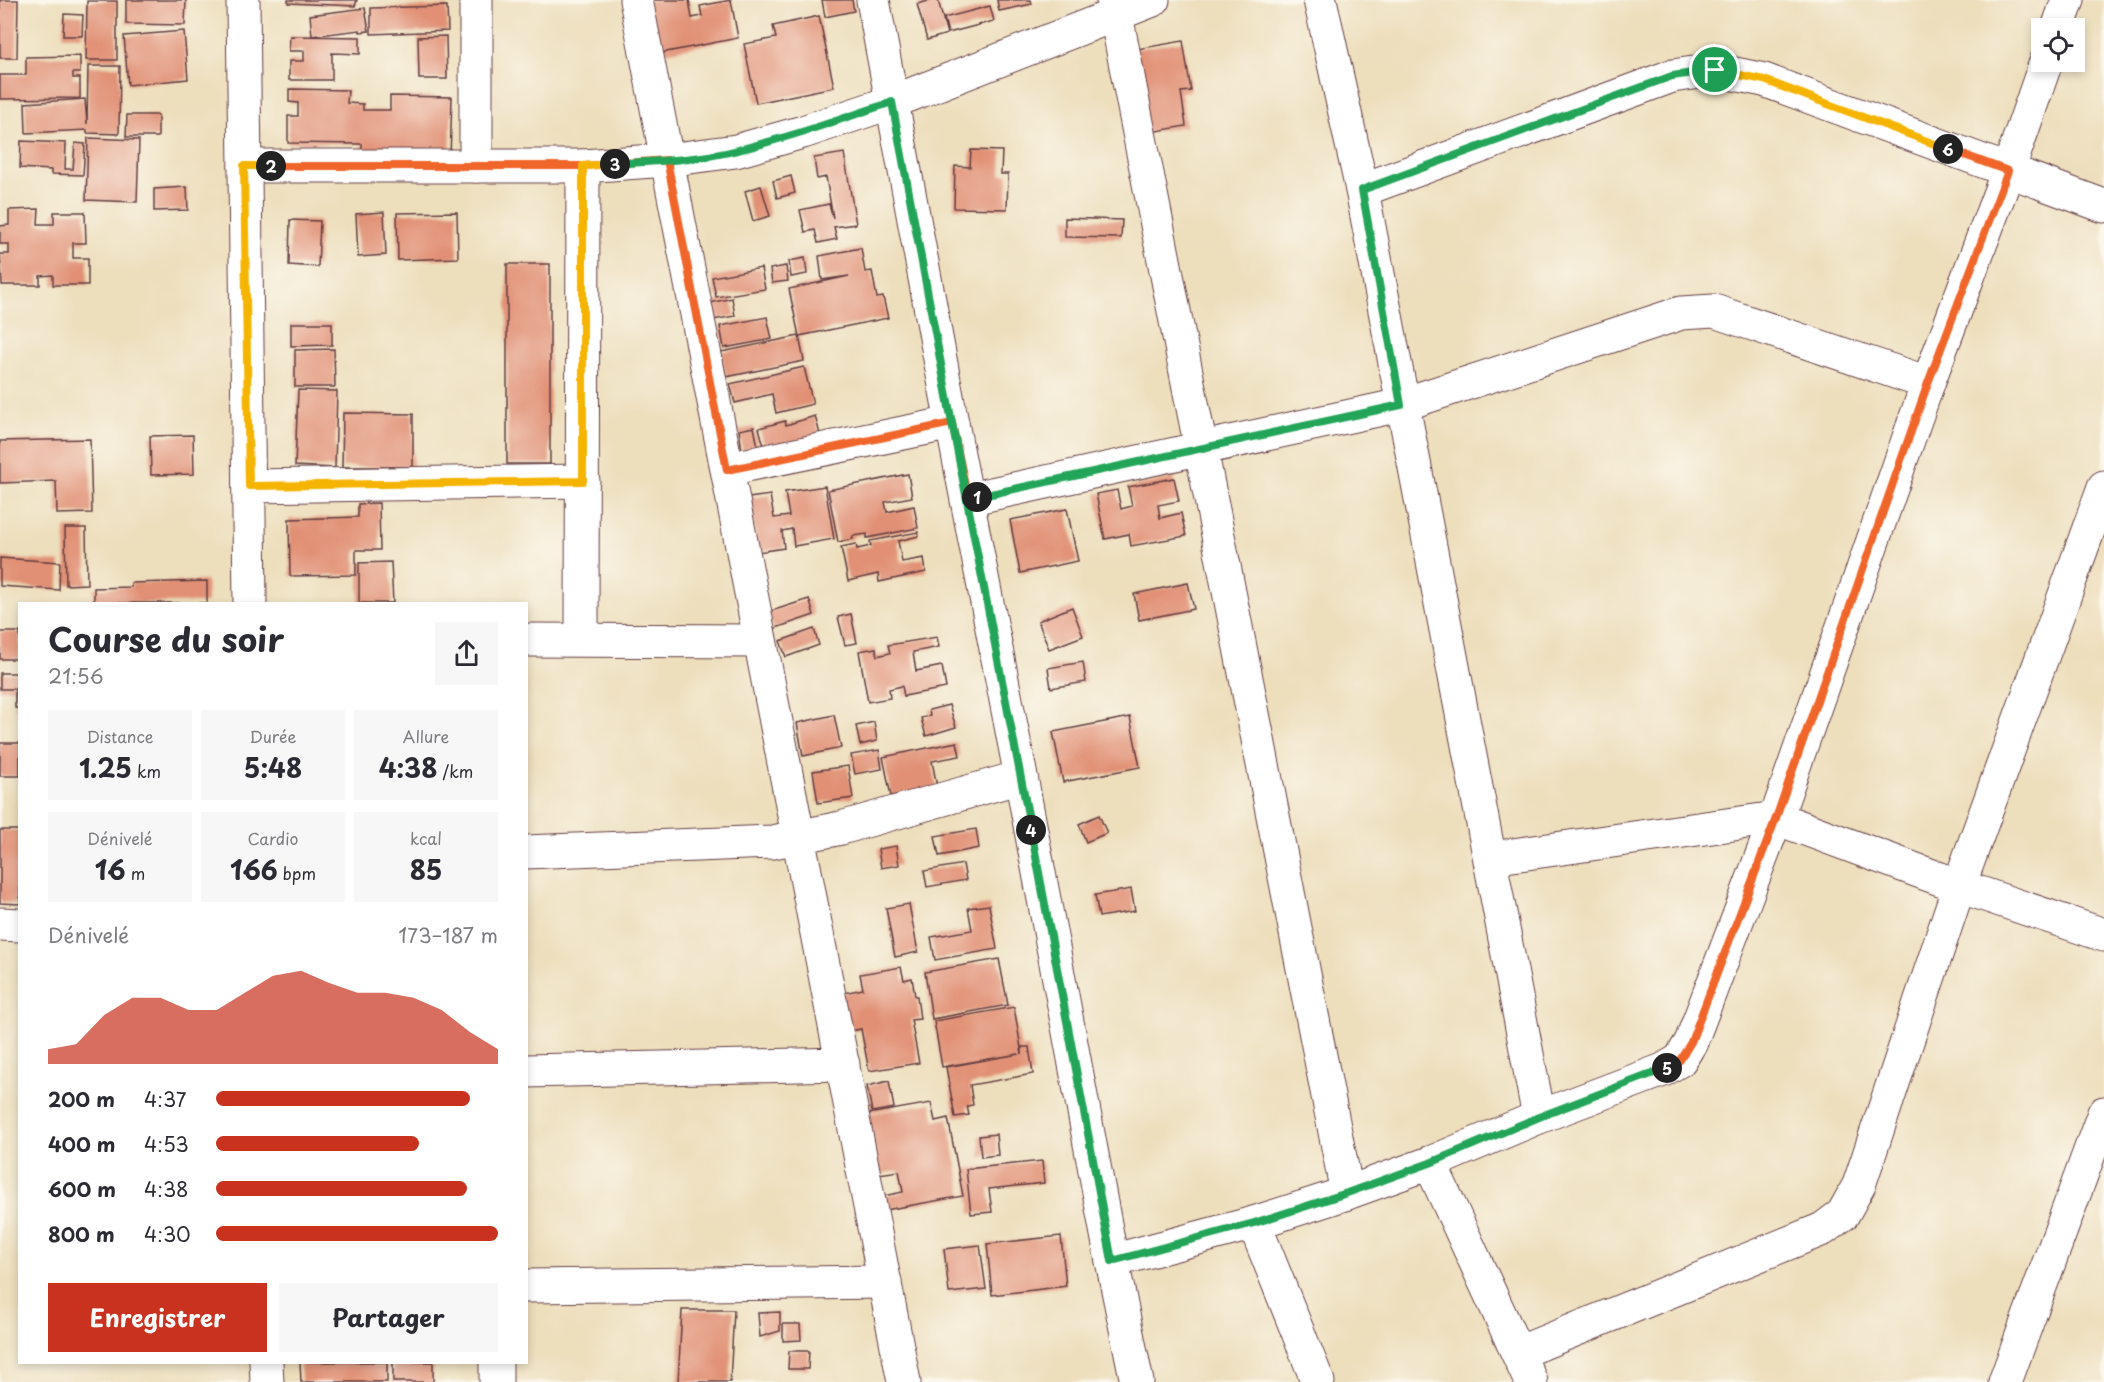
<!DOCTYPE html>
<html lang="fr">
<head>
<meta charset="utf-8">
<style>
  body { margin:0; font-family:"Playpen Sans",sans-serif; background:#f7f7f7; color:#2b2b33; height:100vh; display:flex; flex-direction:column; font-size:22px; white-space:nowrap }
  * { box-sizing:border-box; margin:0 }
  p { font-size:20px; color:#7c7c81 }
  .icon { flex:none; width:33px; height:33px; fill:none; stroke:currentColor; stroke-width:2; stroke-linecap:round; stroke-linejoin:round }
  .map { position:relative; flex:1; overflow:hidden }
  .side { position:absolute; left:18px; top:602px; width:510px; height:762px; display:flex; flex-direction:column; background:#fff; border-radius:0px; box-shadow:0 3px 9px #0003 }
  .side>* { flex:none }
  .fabs { position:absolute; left:2031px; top:18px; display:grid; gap:12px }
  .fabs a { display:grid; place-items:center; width:54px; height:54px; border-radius:0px; background:#fff; box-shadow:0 3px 9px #0003; font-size:30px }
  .pin { position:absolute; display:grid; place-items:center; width:51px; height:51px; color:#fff; margin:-26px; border:3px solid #fff; border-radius:50%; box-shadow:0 2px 6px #0007 }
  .km { position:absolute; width:30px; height:30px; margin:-15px; border-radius:50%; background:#222; color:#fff; font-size:16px; line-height:30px; text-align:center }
  .round { display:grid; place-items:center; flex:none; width:63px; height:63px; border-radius:0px; background:#f7f7f7 }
  .headline { display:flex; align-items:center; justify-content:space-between; height:102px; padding:0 30px }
  h1 { font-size:33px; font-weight:700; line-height:45px }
  .stats { display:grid; grid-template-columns:repeat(3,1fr); gap:9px; height:102px; padding:6px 30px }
  .stats div { display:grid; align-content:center; border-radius:0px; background:#f7f7f7; text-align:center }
  .stats b { font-size:26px; font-weight:700 }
  .stats small { font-size:16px; font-weight:400 }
  .stats p { font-size:16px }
  .chart { height:168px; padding:12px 30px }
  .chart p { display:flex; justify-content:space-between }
  .chart svg { width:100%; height:108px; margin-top:6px; fill:#c8321e; opacity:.7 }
  .button { display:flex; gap:12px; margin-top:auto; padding:12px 30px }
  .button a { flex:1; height:69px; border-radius:0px; background:#c8321e; color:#fff; font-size:24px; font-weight:700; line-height:69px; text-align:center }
  .button a+a { background:#f7f7f7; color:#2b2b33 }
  ul { padding:0 30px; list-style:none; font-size:20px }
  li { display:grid; grid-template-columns:96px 72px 1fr; align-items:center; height:45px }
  li i { height:15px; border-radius:8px; background:#c8321e }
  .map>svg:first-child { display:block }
</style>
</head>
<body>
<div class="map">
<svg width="2104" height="1382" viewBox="0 0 2104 1382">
  <rect width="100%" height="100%" fill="#fbf7ec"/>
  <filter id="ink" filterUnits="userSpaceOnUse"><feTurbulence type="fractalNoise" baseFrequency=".0167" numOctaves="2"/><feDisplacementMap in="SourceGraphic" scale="12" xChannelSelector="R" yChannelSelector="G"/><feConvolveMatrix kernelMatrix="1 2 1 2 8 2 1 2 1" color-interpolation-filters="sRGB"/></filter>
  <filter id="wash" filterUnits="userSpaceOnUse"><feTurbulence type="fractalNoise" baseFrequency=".008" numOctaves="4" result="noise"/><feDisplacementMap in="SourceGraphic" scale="24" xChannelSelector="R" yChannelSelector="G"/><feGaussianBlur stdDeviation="1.35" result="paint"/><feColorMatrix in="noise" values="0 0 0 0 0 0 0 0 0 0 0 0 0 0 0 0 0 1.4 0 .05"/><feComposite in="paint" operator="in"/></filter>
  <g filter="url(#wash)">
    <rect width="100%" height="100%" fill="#eddebc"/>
    <g id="blocks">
      <g fill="#e19075">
        <path d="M 0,0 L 18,0 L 17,58 L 0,58 Z"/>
        <path d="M 126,0 L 186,0 L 185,25 L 126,24 Z"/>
        <path d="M 288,0 L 357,0 L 355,6 L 288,3 Z"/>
        <path d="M 646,0 L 689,0 L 692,18 L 702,16 L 700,6 L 731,0 L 738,38 L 656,54 Z"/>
        <path d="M 822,0 L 852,0 L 854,11 L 825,17 Z"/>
        <path d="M 932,0 L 938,0 L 947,34 L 927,40 L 917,4 Z"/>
        <path d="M 997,0 L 1031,0 L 1032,4 L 999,11 Z"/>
        <path d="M 87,1 L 117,1 L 117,60 L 86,60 Z"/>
        <path d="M 447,6 L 448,31 L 371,34 L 371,8 Z"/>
        <path d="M 990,6 L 994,21 L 948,33 L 944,18 Z"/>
        <path d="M 365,8 L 369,31 L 360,32 L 360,30 L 312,36 L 310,15 Z"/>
        <path d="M 64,14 L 83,15 L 82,36 L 63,36 Z"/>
        <path d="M 819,16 L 834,87 L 756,103 L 744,44 L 776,38 L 773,26 Z"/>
        <path d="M 184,31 L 188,79 L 128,85 L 124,36 Z"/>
        <path d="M 290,36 L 360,37 L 360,54 L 332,53 L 332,80 L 289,80 L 289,61 L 304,61 L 304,51 L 289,51 Z"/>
        <path d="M 446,36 L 447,79 L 419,79 L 418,37 Z"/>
        <path d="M 1183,41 L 1191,91 L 1181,92 L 1186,126 L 1145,133 L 1131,50 Z"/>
        <path d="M 80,56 L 80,73 L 73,73 L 73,78 L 80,78 L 80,98 L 0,99 L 0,75 L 26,75 L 26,57 Z"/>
        <path d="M 88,66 L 120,66 L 119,134 L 87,133 L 87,130 L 26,133 L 25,103 L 85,99 L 87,124 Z"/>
        <path d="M 289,89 L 348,90 L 347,103 L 363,104 L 363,110 L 390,110 L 390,96 L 452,97 L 450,158 L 362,155 L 362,144 L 288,143 L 288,116 L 298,116 L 298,103 L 289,102 Z"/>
        <path d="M 127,115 L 158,115 L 158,137 L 126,137 Z"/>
        <path d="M 88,138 L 139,140 L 137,202 L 86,200 Z"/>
        <path d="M 21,141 L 66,143 L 65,169 L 73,169 L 75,143 L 85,144 L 83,175 L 51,174 L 51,170 L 20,168 Z"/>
        <path d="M 971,150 L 1002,151 L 1001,174 L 1008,174 L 1007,209 L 954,208 L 955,166 L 970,167 Z"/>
        <path d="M 844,153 L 856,224 L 834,227 L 837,239 L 818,243 L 815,230 L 805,232 L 800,210 L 829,204 L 833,218 L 826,177 L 817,179 L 814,158 Z"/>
        <path d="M 791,176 L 795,193 L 777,198 L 773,181 Z"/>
        <path d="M 761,186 L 770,216 L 753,221 L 745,191 Z"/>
        <path d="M 187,187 L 188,210 L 154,211 L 154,189 Z"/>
        <path d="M 39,209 L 38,224 L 54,224 L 54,212 L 85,212 L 86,243 L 73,243 L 73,258 L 88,258 L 88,285 L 53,285 L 53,275 L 40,276 L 40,285 L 2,285 L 0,254 L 9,254 L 9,244 L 0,244 L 0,226 L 9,225 L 9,210 Z"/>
        <path d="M 384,212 L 386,255 L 358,257 L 356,214 Z"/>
        <path d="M 457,212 L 458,258 L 398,260 L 397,213 Z"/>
        <path d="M 1065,218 L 1122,220 L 1121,238 L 1065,237 Z"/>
        <path d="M 290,220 L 320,221 L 318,267 L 289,265 Z"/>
        <path d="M 861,248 L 865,272 L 872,271 L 877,298 L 883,297 L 888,318 L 799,336 L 789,289 L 849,276 L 822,280 L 819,256 Z"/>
        <path d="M 805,258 L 807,274 L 791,277 L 789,261 Z"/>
        <rect x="507" y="264" width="43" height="200"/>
        <path d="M 786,266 L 788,281 L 772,283 L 770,269 Z"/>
        <path d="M 761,268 L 765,289 L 716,297 L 712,277 Z"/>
        <path d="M 732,298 L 735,316 L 713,320 L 710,303 Z"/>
        <path d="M 767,317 L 772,339 L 724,348 L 720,326 Z"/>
        <path d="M 291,323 L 332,323 L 332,345 L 291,346 Z"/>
        <path d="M 799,336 L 804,361 L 726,377 L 721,352 Z"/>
        <path d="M 334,349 L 335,387 L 295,387 L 295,350 Z"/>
        <path d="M 804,367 L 813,404 L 776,413 L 772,394 L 735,403 L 730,384 Z"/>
        <path d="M 298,390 L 337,391 L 335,468 L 295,466 Z"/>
        <path d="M 343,413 L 413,414 L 413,467 L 342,467 Z"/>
        <path d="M 815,416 L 820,434 L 765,450 L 759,428 L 785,421 L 786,425 Z"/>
        <path d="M 754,427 L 758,447 L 742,450 L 739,430 Z"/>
        <path d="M 193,435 L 194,474 L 151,475 L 150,436 Z"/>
        <path d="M 90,439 L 92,513 L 57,514 L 56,481 L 0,483 L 0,441 Z"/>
        <path d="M 908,474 L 912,497 L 885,502 L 887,512 L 914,506 L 918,528 L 867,538 L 867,534 L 853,536 L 853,539 L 838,542 L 828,490 Z"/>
        <path d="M 1174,478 L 1179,501 L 1158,505 L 1160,518 L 1181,513 L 1186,536 L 1131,546 L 1129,534 L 1105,539 L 1096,494 L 1117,490 L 1121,509 L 1132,506 L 1128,487 Z"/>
        <path d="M 825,486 L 834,539 L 794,546 L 792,529 L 782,531 L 784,548 L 758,552 L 749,498 L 770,495 L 774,518 L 789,516 L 785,492 Z"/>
        <path d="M 379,503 L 380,550 L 356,550 L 356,575 L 290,576 L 289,519 L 358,517 L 358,504 Z"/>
        <path d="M 1067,509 L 1078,561 L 1020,573 L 1010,520 Z"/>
        <path d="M 65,528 L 86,528 L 87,584 L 66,585 Z"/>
        <path d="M 918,532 L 919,536 L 898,541 L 902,562 L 924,558 L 926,572 L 879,582 L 878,574 L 848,581 L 841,547 L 856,544 L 857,549 L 871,546 L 870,541 Z"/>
        <path d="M 0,558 L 60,562 L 59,590 L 0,586 Z"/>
        <path d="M 391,562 L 393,603 L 359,603 L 359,563 Z"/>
        <path d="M 207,581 L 207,603 L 94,603 L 94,588 L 131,587 L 131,583 Z"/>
        <path d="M 1188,583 L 1194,609 L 1139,620 L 1134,594 Z"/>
        <path d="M 809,599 L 814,615 L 773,629 L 768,612 Z"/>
        <path d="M 1072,607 L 1083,636 L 1049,649 L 1038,621 Z"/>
        <path d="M 851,614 L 857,643 L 845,645 L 838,617 Z"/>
        <path d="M 814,629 L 819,645 L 786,657 L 780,641 Z"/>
        <rect x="0" y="632" width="20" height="27"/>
        <path d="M 937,637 L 939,647 L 913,652 L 916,671 L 942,666 L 946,688 L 904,696 L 902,686 L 889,689 L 890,698 L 868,702 L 859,651 L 876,648 L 877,656 L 890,653 L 888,645 Z"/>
        <path d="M 1083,662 L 1086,682 L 1051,688 L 1048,668 Z"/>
        <path d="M 0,673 L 20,673 L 20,708 L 15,708 L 15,689 L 0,689 Z"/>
        <path d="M 949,705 L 956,727 L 926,736 L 921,718 L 930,716 L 929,710 Z"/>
        <path d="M 834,715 L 841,748 L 803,756 L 797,723 Z"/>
        <path d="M 1130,717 L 1140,767 L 1063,782 L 1053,732 Z"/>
        <path d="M 874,722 L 877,741 L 860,745 L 856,726 Z"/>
        <path d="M 957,742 L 960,756 L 932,761 L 937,787 L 891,796 L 883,757 Z"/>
        <rect x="0" y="743" width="20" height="33"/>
        <path d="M 879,750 L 882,769 L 855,774 L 851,755 Z"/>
        <path d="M 848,766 L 853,798 L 818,803 L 813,771 Z"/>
        <path d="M 1099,815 L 1107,833 L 1086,842 L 1079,824 Z"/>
        <path d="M 976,829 L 979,848 L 939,856 L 935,836 Z"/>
        <path d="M 0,830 L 20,830 L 20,904 L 0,903 Z"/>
        <path d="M 896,846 L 899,865 L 881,868 L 878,849 Z"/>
        <path d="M 963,864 L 966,880 L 927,887 L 924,871 Z"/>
        <path d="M 1131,889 L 1135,911 L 1099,917 L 1095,895 Z"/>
        <path d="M 909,904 L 918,952 L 895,957 L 886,908 Z"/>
        <path d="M 989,905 L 997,949 L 935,960 L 931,937 L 972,930 L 968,908 Z"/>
        <path d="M 999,959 L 1008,1005 L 932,1019 L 925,972 Z"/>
        <path d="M 901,967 L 904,980 L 912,978 L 915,996 L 917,996 L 920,1019 L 911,1020 L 919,1063 L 869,1071 L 861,1029 L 846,1032 L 839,994 L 863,989 L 860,974 Z"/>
        <path d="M 1014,1007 L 1022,1054 L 1022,1047 L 1029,1047 L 1033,1074 L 970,1085 L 973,1105 L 967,1106 L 969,1115 L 955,1117 L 946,1067 L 1019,1054 L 942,1067 L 934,1021 Z"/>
        <path d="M 889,1081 L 894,1108 L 872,1112 L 867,1086 Z"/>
        <path d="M 931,1103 L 935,1121 L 948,1118 L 963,1196 L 885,1210 L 883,1196 L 903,1192 L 899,1171 L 879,1174 L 868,1114 Z"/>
        <path d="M 996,1134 L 998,1155 L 981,1157 L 979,1136 Z"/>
        <path d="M 1042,1161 L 1044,1183 L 989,1189 L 992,1212 L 971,1214 L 966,1169 Z"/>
        <path d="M 1061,1236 L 1066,1286 L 992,1295 L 987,1244 Z"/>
        <path d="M 980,1245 L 986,1289 L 949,1293 L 944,1249 Z"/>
        <path d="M 682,1310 L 734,1310 L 730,1382 L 678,1382 Z"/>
        <path d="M 780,1312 L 780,1331 L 760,1337 L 758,1313 Z"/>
        <path d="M 783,1324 L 800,1324 L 801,1340 L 783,1341 Z"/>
        <path d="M 789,1351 L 809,1351 L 808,1369 L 788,1369 Z"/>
        <path d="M 300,1362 L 387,1362 L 387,1382 L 301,1382 Z"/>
        <rect x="393" y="1362" width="40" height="20"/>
      </g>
    </g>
  </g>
  <g filter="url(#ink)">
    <use href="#blocks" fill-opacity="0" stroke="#623c41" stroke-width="1.5"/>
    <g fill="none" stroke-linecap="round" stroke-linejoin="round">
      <defs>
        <g id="minor">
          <path d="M 243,0 L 250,603"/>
          <path d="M 636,0 L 904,1382"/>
          <path d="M 873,0 L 952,423 L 1021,777 L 1112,1261 L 1137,1382"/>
          <path d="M 1113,0 L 1347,1193"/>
          <path d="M 1320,0 L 1362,190 L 1539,1117"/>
          <path d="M 2058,28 L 2068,0"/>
          <path d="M 245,166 L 583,166 L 667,160 L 736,151 L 803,132 L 892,102 L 1153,0"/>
          <path d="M 476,166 L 476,0"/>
          <path d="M 1362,190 L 1672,76 L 1715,70 L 1764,80 L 2104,206"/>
          <path d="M 727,469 L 952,423"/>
          <path d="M 249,486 L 583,481"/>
          <path d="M 968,499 L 1401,405 L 1681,313 L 1714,311 L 1928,383"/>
          <path d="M 582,639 L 583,166"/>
          <path d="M 526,640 L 760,641"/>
          <path d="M 526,852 L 773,842 L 841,828 L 1021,777"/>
          <path d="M 1491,858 L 1776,818 L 1959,886 L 2104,935"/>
          <path d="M 0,924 L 20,925"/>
          <path d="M 526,1071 L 843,1064"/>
          <path d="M 1430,1163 L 1531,1382"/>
          <path d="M 1254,1223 L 1318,1382"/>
          <path d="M 1112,1261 L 1254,1223 L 1347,1193 L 1430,1163 L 1539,1117 L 1663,1070 L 1680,1060 L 1691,1042 L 1776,818 L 1928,383 L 2008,171 L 2046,62"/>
          <path d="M 526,1286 L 885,1282"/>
          <path d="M 1518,1353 L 1823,1229 L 1843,1214 L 1859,1185 L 1959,886 L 2104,487"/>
          <path d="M 266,1362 L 267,1382"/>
          <path d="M 496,1362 L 496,1382"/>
          <path d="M 2005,1382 L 2104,1113"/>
        </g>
      </defs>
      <use href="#minor" stroke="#623c41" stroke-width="35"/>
      <use href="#minor" stroke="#fff" stroke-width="33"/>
    </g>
  </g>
  <g fill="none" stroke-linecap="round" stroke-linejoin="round" filter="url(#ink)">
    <defs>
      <path id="split-1" d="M 977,497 L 1401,405 L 1362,190 L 1672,76 L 1715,70"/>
      <path id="split-2" d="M 271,166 L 583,166 L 667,160 L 727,470 L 952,423 L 968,499 L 977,497"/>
      <path id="split-3" d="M 271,166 L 244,166 L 249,486 L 583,481 L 583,166 L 615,164"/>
      <path id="split-4" d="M 615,164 C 654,161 700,160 738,150 C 791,137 842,119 892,102 L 952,423 L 1031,830"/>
      <path id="split-5" d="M 1031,830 L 1112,1261 L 1254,1223 L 1347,1193 L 1430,1163 L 1539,1117 L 1667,1068"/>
      <path id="split-6" d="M 1667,1068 L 1680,1060 L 1691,1042 L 1776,818 L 1928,383 L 2008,171 L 1948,149"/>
      <path id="split-7" d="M 1715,70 L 1764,80 L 1948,149"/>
    </defs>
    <use href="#split-1" stroke="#fff" stroke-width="12"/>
    <use href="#split-2" stroke="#fff" stroke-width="12"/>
    <use href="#split-3" stroke="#fff" stroke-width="12"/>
    <use href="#split-4" stroke="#fff" stroke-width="12"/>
    <use href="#split-5" stroke="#fff" stroke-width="12"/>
    <use href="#split-6" stroke="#fff" stroke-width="12"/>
    <use href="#split-7" stroke="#fff" stroke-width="12"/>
    <use href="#split-1" stroke="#22a559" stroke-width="8"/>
    <use href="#split-2" stroke="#f0652b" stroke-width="8"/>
    <use href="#split-3" stroke="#f5b400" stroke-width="8"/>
    <use href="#split-4" stroke="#22a559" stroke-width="8"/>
    <use href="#split-5" stroke="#22a559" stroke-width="8"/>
    <use href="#split-6" stroke="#f0652b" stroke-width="8"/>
    <use href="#split-7" stroke="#f5b400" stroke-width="8"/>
  </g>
</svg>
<div class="fabs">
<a><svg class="icon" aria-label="locate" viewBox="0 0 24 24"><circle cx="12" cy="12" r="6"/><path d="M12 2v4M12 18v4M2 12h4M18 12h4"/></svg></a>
</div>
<div class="pin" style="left:1715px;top:70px;background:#1e9e55"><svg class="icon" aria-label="arrive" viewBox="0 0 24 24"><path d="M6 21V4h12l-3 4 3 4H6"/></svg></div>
<b class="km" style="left:977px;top:497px">1</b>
<b class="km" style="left:271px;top:166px">2</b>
<b class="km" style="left:615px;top:164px">3</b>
<b class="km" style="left:1031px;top:830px">4</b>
<b class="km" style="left:1667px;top:1068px">5</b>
<b class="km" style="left:1948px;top:149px">6</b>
<section class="side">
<div class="headline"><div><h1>Course du soir</h1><p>21:56</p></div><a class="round"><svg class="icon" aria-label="share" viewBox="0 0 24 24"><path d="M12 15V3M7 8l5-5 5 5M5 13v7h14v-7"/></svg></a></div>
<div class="stats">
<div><p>Distance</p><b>1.25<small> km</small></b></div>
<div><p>Durée</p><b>5:48</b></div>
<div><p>Allure</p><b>4:38<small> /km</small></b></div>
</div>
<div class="stats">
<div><p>Dénivelé</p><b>16<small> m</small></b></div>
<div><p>Cardio</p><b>166<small> bpm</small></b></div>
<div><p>kcal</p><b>85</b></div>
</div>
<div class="chart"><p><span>Dénivelé</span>173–187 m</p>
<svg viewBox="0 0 160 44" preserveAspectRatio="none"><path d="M0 44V38L10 36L20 24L30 17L40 17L50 22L60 22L70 15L80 8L90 6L100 11L110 15L120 15L130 17L140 22L150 31L160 38V44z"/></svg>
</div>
<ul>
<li><b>200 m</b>4:37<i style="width:90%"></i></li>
<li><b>400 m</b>4:53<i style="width:72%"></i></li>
<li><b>600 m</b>4:38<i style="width:89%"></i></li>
<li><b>800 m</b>4:30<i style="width:100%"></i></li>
</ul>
<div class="button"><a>Enregistrer</a><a>Partager</a></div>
</section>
</div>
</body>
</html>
